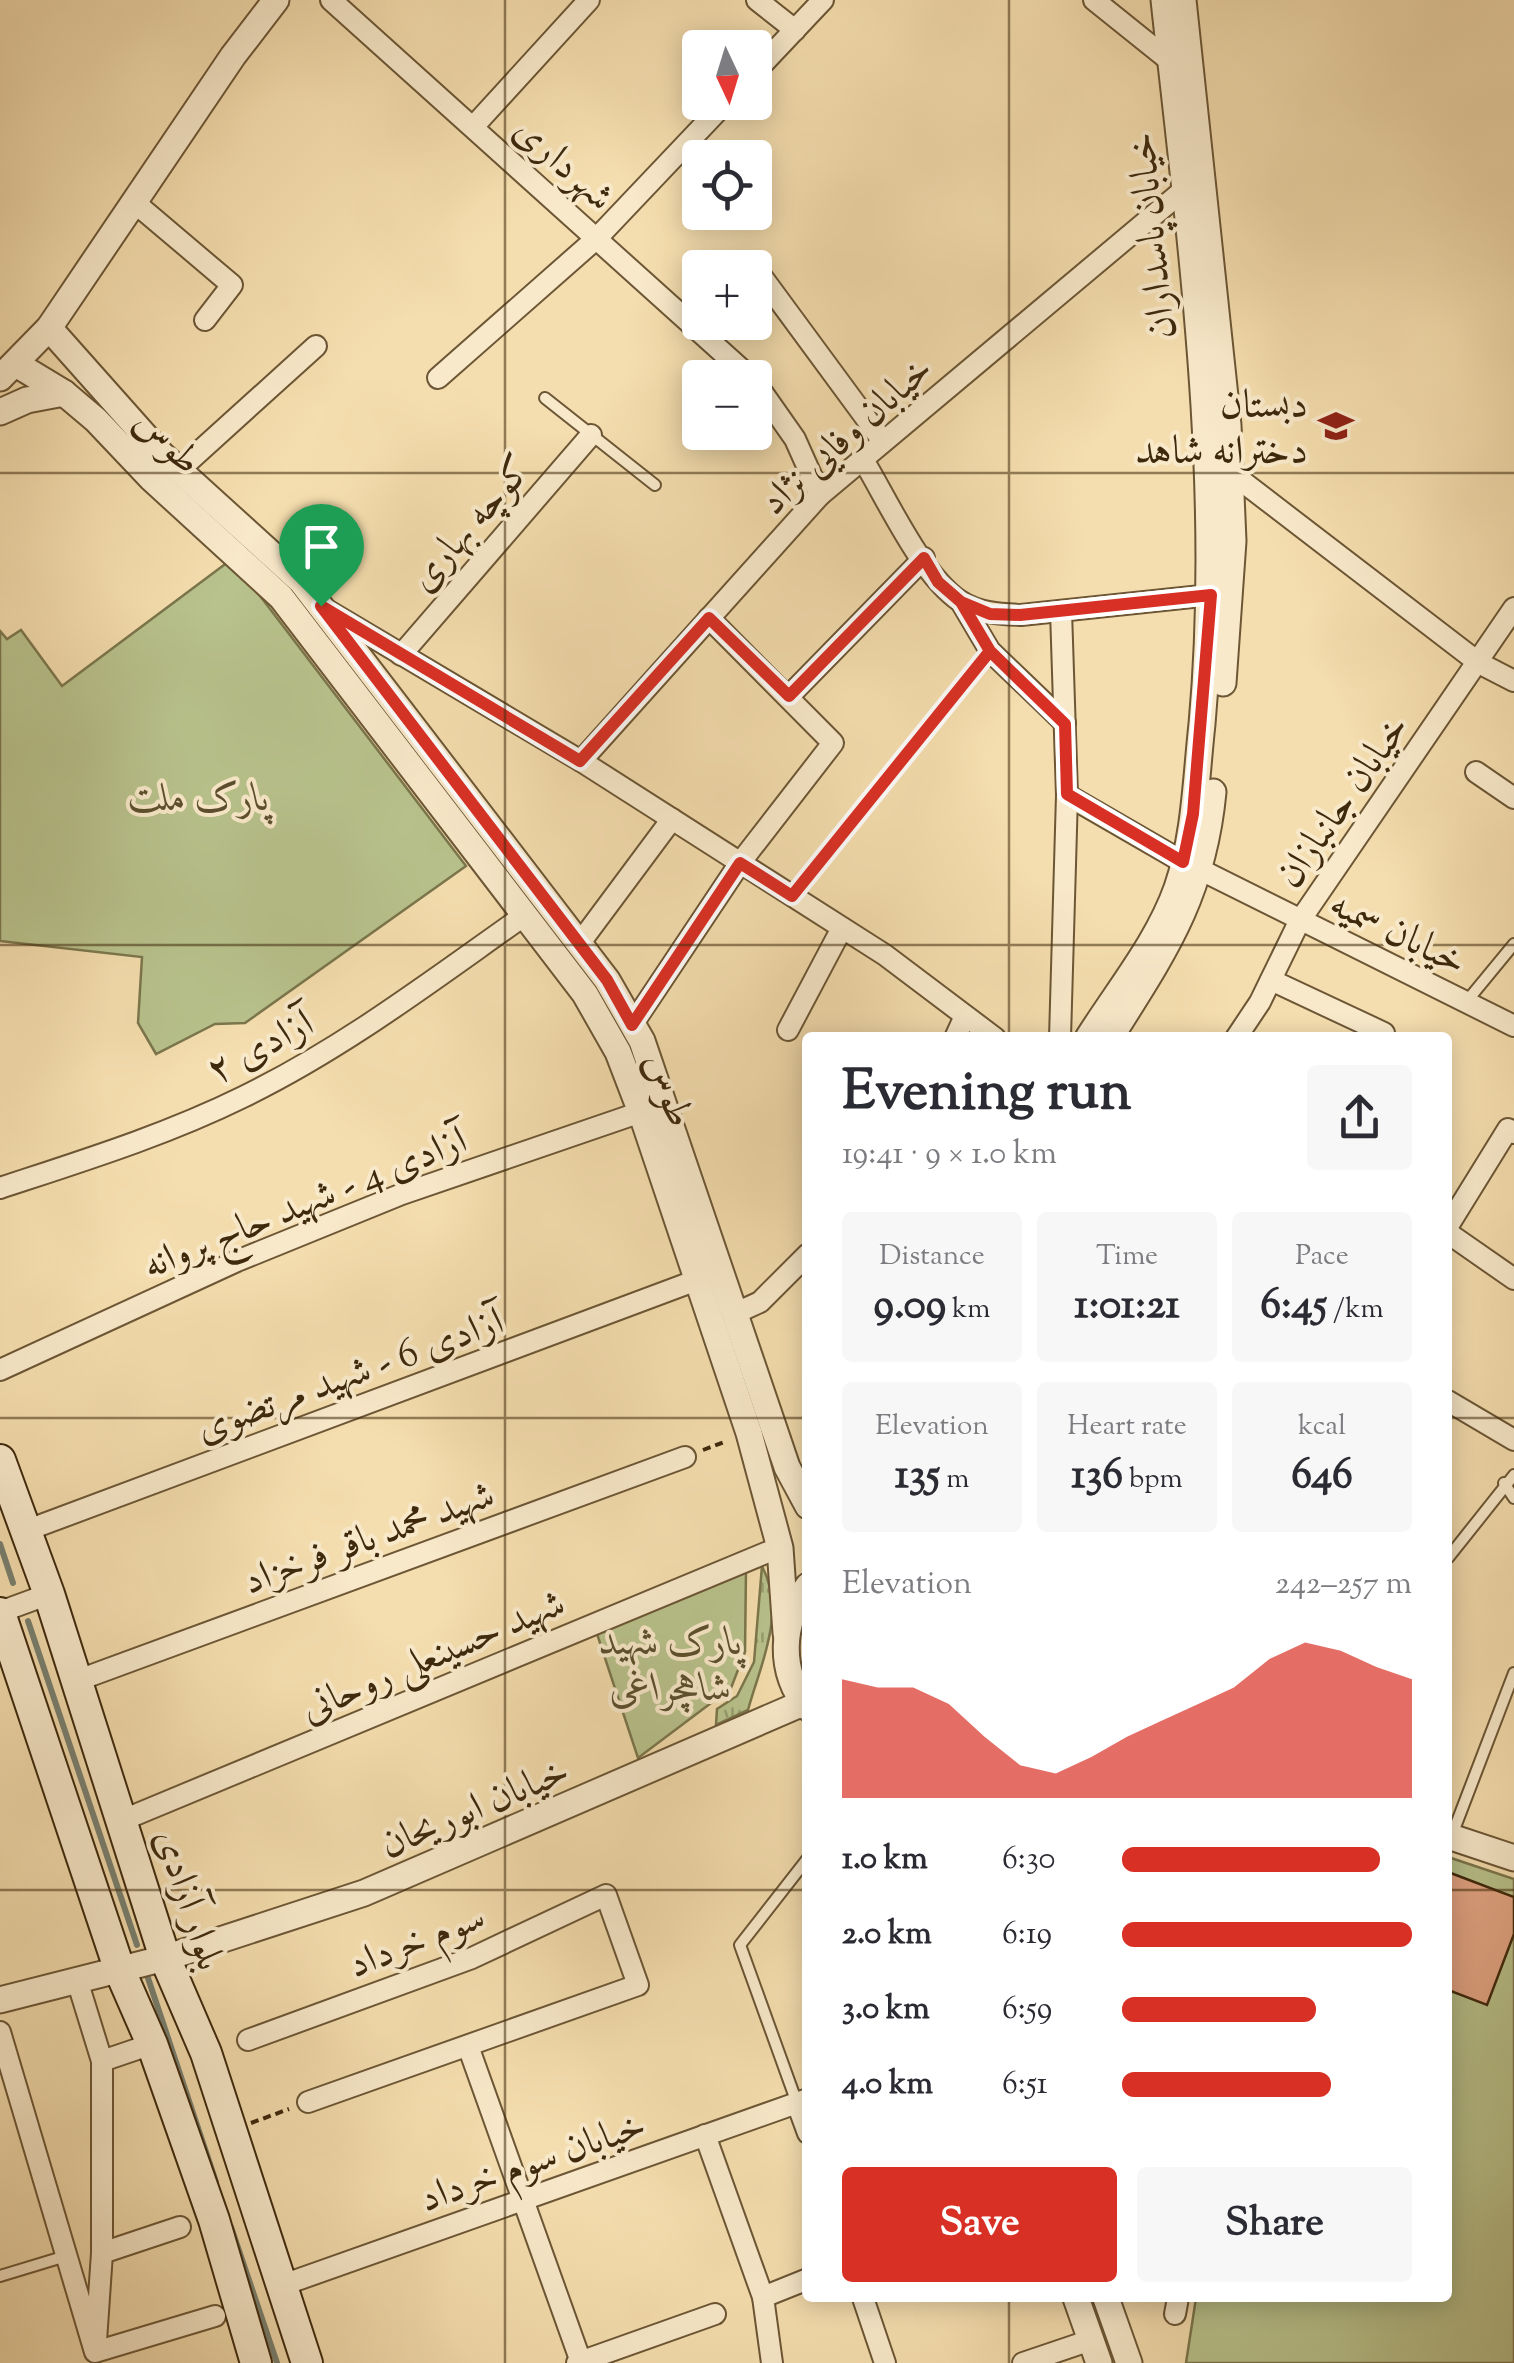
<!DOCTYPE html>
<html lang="en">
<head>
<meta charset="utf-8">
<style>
  body { margin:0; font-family:"Sorts Mill Goudy",Amiri,serif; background:#f7f7f7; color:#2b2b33; height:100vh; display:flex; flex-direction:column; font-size:38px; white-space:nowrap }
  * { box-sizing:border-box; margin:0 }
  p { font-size:32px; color:#7c7c81 }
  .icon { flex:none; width:55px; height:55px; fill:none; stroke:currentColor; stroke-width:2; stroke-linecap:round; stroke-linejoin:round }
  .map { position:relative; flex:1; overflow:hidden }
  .drawer { position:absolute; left:802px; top:1032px; width:650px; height:1270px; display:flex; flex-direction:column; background:#fff; border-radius:10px; box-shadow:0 5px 25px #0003 }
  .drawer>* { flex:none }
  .needle { width:65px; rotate:176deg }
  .tools { position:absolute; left:682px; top:30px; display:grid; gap:20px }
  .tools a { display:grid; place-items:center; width:90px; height:90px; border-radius:10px; background:#fff; box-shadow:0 5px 25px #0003; font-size:50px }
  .pin { position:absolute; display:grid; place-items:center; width:85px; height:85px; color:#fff; margin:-102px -42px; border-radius:50% 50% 50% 0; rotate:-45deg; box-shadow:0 0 10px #0007 }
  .pin .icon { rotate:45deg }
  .round { display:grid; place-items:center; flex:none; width:105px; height:105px; border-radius:10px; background:#f7f7f7 }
  .summary { display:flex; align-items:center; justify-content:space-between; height:170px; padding:0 40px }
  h1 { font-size:55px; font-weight:800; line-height:75px }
  .stats { display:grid; grid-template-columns:repeat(3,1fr); gap:15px; height:170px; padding:10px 40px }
  .stats div { display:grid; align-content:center; border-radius:10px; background:#f7f7f7; text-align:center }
  .stats b { font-size:42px; font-weight:800 }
  .stats small { font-size:28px; font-weight:400 }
  .stats p { font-size:28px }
  .chart { height:280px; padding:20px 40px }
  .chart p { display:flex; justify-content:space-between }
  .chart svg { width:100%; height:180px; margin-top:10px; fill:#d93025; opacity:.7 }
  .primary-button { display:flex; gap:20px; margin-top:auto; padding:20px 40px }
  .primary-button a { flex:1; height:115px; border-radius:10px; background:#d93025; color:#fff; font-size:40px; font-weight:800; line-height:115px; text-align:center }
  .primary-button a+a { background:#f7f7f7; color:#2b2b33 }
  ul { padding:0 40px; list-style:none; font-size:32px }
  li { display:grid; grid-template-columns:160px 120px 1fr; align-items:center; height:75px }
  li i { height:25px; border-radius:12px; background:#d93025 }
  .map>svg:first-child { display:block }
</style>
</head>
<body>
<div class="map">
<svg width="1514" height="2363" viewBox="0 0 1514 2363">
  <defs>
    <pattern id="grass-tufts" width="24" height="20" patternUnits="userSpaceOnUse" patternTransform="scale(2.5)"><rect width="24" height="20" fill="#b8c28c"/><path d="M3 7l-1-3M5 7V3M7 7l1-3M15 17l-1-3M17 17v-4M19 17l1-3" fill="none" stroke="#979e71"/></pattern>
  </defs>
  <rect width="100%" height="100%" fill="#f4ddae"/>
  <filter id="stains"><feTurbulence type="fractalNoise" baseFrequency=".002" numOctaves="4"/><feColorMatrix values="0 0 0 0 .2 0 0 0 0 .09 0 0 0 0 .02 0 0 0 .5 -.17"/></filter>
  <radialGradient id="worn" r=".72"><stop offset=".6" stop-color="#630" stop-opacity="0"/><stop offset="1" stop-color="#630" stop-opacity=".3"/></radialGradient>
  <path fill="url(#grass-tufts)" stroke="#7b764c" stroke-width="2.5" d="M 762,1566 C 787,1614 760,1665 748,1710 L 716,1725 L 717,1709 L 737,1696 L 754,1662 Z"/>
  <g fill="#b8c28c" stroke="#7b764c" stroke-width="2.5">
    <path d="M 232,559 L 466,866 L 245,1023 L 215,1024 L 156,1054 L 138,1023 L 142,957 L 0,941 L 0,631 L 7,639 L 21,630 L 62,686 Z"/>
    <path d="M 746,1569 L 745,1652 L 731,1688 L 638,1758 L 597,1634 Z"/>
    <path d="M 1448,1857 L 1514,1879 L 1514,2363 L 1186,2363 L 1196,2298 L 1448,2298 Z"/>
  </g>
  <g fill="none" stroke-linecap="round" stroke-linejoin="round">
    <g stroke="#788071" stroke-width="6">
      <path d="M 0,1544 L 13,1583"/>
      <path d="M 28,1621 L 137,1945"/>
      <path d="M 148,1978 L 216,2182"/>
      <path d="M 231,2227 L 277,2363"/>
    </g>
  </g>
  <path fill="#e4a686" stroke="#3e290d" stroke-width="2.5" d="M 1448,1872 L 1514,1897 L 1514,1934 L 1487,2005 L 1448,1990 Z"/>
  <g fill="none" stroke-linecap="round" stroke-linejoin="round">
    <defs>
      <g id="service">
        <path d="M 545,398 L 655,485"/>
        <path d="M 793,895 L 990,651"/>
        <path d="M 1467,1001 L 1514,944"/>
        <path d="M 1504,1483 L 1514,1498"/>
        <path d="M 1448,1558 L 1514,1475"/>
        <path d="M 1452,1835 L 1514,1673"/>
        <path d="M 797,2103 L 740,1945 L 808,1858"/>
        <path d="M 0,2276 L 66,2256"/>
      </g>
      <g id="minor">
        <path d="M 331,0 L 751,378"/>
        <path d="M 757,0 L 795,30"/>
        <path d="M 1094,0 L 1170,61"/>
        <path d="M 755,72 L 823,0"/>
        <path d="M 473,127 L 589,0"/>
        <path d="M 134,202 L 232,285 L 205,320"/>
        <path d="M 754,266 L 882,440"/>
        <path d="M 438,378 L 597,238 L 726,102"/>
        <path d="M 755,382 L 795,439 L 820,495"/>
        <path d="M 862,458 C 887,499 921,575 960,601 C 978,613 1000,614 1021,615 L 1211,595"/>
        <path d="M 179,470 L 316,346"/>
        <path d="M 1230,472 L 1479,663 L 1514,681"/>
        <path d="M 961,602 L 990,651 L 1065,723"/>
        <path d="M 327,610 L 581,761 L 885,955 L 995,1038"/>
        <path d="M 401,655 L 591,435"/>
        <path d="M 789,696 L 924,558"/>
        <path d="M 581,761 L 820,495 L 1185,189"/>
        <path d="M 1476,772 L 1514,798"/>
        <path d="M 1067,795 L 1183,862"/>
        <path d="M 1201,870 L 1514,1026"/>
        <path d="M 579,944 L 672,819"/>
        <path d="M 1271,980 L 1384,1033"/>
        <path d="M 632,1025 L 740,863 L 833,743 L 709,618"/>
        <path d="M 788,1030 L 842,928"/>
        <path d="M 955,1038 L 965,1016"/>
        <path d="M 1060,1038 L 1067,795 L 1061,611"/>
        <path d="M 1236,1038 L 1260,1002 L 1299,922 L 1514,608"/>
        <path d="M 0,1188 C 82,1161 166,1135 243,1097 C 344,1048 434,979 525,915"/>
        <path d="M 1448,1226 L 1508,1129 L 1514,1133"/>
        <path d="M 1448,1233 L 1514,1279"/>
        <path d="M 736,1313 L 760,1302 L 808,1254"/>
        <path d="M 0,1370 L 237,1261 L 402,1194 L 641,1112"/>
        <path d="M 1448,1401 L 1514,1440"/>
        <path d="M 25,1531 L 697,1280"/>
        <path d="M 0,1612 L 49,1594"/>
        <path d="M 76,1681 L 685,1457"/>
        <path d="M 123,1820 L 768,1552"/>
        <path d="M 77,1980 L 102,2061 L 102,2253 L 96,2341"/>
        <path d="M 0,2032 L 95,2352 L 215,2316"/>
        <path d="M 248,2040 L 472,1958 L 606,1895 L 638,1985 L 308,2102"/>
        <path d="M 468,2046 L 581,2362"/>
        <path d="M 102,2061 L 152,2044"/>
        <path d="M 797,2103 L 808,2133"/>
        <path d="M 705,2135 L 763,2297 L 772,2363"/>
        <path d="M 102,2253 L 180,2227"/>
        <path d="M 280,2286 L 808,2099"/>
        <path d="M 763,2297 L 808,2279"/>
        <path d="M 863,2298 L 885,2363"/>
        <path d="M 1175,2314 L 1178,2298"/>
        <path d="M 577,2363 L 715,2314"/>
        <path d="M 1023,2363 L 1091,2340"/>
      </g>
      <g id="tertiary">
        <path d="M 1183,0 L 1228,425 L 1233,541 L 1223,683"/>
        <path d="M 49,328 L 161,454 L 301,581 L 607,980 L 642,1041 L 787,1467 L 808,1506"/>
        <path d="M 16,364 L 64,393 L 96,420 L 151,478 L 281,597 L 585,994 L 618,1052 L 641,1112 L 749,1433 L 780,1548 L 786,1633"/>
        <path d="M 0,378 L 49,328 L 233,56 L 276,0"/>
        <path d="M 0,412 L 27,400 L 64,393"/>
        <path d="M 1088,1038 C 1118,990 1158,942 1177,888 C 1195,836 1196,778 1202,724 C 1224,482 1190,241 1164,0"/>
        <path d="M 1110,1038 C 1164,952 1203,897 1213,792"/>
        <path d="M 808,1586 C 780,1623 778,1672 808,1708"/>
        <path d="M 1448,1836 L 1514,1858"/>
        <path d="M 0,2000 L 165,1958 L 364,1893 L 803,1703"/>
        <path d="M 1076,2298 L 1099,2363"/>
        <path d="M 1106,2298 L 1129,2363"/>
      </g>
      <g id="secondary">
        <path d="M 0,1460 L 49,1594 L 165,1958 L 206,2053 L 307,2363"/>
        <path d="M 0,1613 L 120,1971 L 152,2044 L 214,2220 L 256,2363"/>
      </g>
    </defs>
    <use href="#service" stroke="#6c5635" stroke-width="14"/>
    <use href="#minor" stroke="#6c5635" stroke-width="24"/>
    <use href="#tertiary" stroke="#6c5635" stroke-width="29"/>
    <use href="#secondary" stroke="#3e290d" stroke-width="34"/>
    <g stroke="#3e290d" stroke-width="4" stroke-dasharray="8 5" stroke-linecap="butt">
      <path d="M 703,1450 L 727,1441"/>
      <path d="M 251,2123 L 289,2109"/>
    </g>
    <use href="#service" stroke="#f8e9ca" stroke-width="10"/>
    <use href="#minor" stroke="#f8e9ca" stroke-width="20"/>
    <use href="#tertiary" stroke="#f8e9ca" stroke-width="25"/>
    <use href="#secondary" stroke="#f8e9ca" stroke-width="30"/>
  </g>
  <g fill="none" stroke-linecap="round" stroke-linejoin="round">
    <defs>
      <path id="route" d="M 321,606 L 607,980 L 632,1025 L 740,863 L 792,896 L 990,651 L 961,602 L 990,614 L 1020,615 L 1211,595 L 1193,814 L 1183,862 L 1067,794 L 1065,724 L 990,651 L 961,602 L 938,582 L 924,558 L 789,696 L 709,618 L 580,761 L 321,606"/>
    </defs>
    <use href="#route" stroke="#fff" stroke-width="20"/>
    <use href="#route" stroke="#d93025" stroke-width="12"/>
  </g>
  <path fill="none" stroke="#3e290d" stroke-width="2.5" stroke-opacity="0.55" d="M 505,0 L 505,2363M 1009,0 L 1009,1038M 0,473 L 1514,473M 0,945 L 1514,945M 0,1418 L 808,1418M 1448,1418 L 1514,1418M 0,1890 L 808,1890M 1448,1890 L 1514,1890M 1009,2298 L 1009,2363"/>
  <defs>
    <symbol id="school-bare" viewBox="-9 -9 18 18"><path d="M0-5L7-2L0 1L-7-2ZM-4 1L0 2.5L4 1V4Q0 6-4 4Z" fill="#8f2418" stroke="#f8e9ca" stroke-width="2.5" paint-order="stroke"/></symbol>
  </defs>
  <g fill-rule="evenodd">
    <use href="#school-bare" x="1311" y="401" width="50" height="50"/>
  </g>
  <g text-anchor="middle" stroke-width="8" stroke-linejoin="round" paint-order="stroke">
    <g font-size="40" fill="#3e290d" stroke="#f8e9ca">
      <text transform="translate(565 162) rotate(42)" y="14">شهرداری</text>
      <text transform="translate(1150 236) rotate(-96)" y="14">خیابان پاسداران</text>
      <text transform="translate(845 434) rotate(-42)" y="14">خیابان وفایی نژاد</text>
      <text transform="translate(169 440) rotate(44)" y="14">طوس</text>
      <text transform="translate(469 522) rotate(-49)" y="14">کوچه بهاری</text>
      <text transform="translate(1341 800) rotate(-55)" y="14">خیابان جانبازان</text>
      <text transform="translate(1399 931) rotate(26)" y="14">خیابان سمیه</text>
      <text transform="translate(259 1045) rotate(-28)" y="14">آزادی ۲</text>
      <text transform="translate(671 1089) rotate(70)" y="14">طوس</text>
      <text transform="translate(304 1201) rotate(-22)" y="14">آزادی 4 - شهید حاج پروانه</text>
      <text transform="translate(349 1373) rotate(-20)" y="14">آزادی 6 - شهید مرتضوی</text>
      <text transform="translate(368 1536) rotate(-20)" y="14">شهید محمد باقر فرخزاد</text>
      <text transform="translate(432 1654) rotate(-23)" y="14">شهید حسینعلی روحانی</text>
      <text transform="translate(474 1806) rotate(-23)" y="14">خیابان ابوریحان</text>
      <text transform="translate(191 1899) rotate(72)" y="14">بلوار آزادی</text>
      <text transform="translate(416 1939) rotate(-21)" y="14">سوم خرداد</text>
      <text transform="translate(532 2160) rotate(-19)" y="14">خیابان سوم خرداد</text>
    </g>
    <g font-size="40" fill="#3e290d" stroke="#f8e9ca" text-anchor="end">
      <text x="1308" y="417">دبستان<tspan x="1308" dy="46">دخترانه شاهد</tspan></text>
    </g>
    <g font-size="40" font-style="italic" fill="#5c4f2d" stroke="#f8e9ca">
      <text x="199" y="810">پارک ملت</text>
      <text x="671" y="1654">پارک شهید<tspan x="671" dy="46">شاهچراغی</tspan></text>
    </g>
  </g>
  <rect width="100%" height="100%" filter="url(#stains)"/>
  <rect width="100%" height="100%" fill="url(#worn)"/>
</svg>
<div class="tools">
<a><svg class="needle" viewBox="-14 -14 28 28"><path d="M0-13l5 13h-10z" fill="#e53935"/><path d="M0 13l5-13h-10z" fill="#7c7c81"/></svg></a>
<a><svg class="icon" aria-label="locate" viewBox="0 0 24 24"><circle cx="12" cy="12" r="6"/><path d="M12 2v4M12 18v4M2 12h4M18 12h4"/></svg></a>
<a>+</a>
<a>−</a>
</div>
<div class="pin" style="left:321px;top:606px;background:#1e9e55"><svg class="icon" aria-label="arrive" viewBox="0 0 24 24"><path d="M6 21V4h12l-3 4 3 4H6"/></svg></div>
<section class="drawer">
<div class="summary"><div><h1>Evening run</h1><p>19:41 · 9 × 1.0 km</p></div><a class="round"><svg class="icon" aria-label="share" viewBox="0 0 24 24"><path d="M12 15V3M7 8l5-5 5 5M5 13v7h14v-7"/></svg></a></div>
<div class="stats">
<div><p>Distance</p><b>9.09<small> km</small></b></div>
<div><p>Time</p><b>1:01:21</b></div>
<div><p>Pace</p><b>6:45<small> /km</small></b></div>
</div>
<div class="stats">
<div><p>Elevation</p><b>135<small> m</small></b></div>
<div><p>Heart rate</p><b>136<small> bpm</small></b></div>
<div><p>kcal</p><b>646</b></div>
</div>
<div class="chart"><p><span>Elevation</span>242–257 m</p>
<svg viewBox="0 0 160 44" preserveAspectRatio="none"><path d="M0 44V15L10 17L20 17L30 21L40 29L50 36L60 38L70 34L80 29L90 25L100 21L110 17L120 10L130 6L140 8L150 12L160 15V44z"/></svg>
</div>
<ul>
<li><b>1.0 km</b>6:30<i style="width:89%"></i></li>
<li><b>2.0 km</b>6:19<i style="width:100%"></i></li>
<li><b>3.0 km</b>6:59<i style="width:67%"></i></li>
<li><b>4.0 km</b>6:51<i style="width:72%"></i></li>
</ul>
<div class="primary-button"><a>Save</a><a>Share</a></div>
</section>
</div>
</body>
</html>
